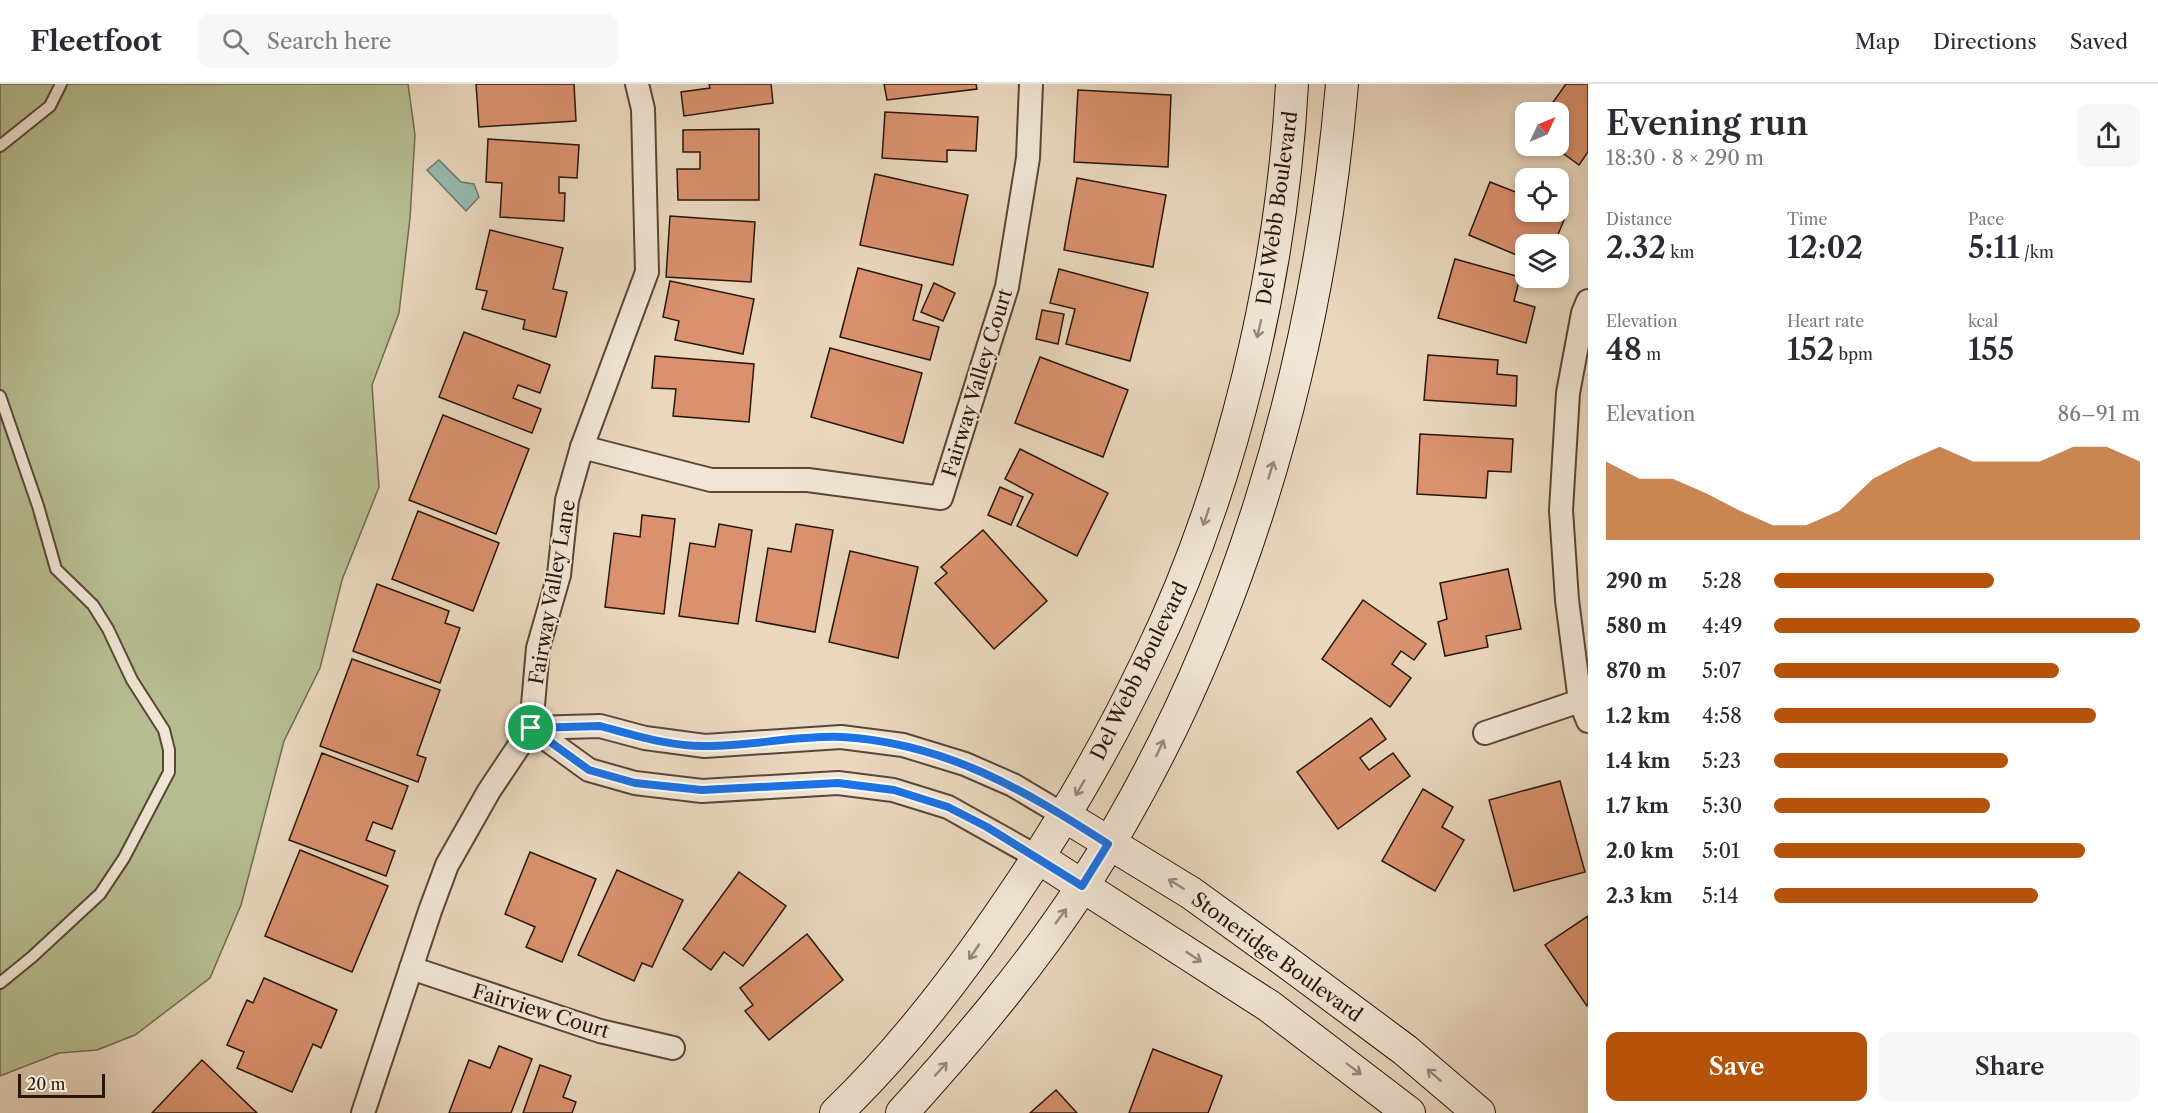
<!DOCTYPE html>
<html lang="en">
<head>
<meta charset="utf-8">
<style>
  body { margin:0; font-family:"Libre Caslon Text",serif; background:#f7f7f7; color:#2b2b33; height:100vh; display:flex; flex-direction:column; font-size:22px; white-space:nowrap }
  * { box-sizing:border-box; margin:0 }
  p { font-size:20px; color:#7c7c81 }
  .icon { flex:none; width:33px; height:33px; fill:none; stroke:currentColor; stroke-width:2; stroke-linecap:round; stroke-linejoin:round }
  .map { position:relative; flex:1; overflow:hidden }
  .side { display:flex; flex-direction:column; background:#fff; width:570px }
  .side>* { flex:none }
  .needle { width:39px; rotate:46deg }
  .tools { position:absolute; left:1515px; top:18px; display:grid; gap:12px }
  .tools a { display:grid; place-items:center; width:54px; height:54px; border-radius:12px; background:#fff; box-shadow:0 3px 9px #0003; font-size:30px }
  .scale { position:absolute; left:18px; bottom:15px; width:87px; box-sizing:border-box; padding-left:6px; border:3px solid #2a1608; border-top:0; font-size:16px; line-height:21px; white-space:nowrap; color:#2a1608; -webkit-text-stroke:4px #f1e5d5; paint-order:stroke }
  .pin { position:absolute; display:grid; place-items:center; width:51px; height:51px; color:#fff; margin:-26px; border:3px solid #fff; border-radius:50%; box-shadow:0 2px 6px #0007 }
  .round { display:grid; place-items:center; flex:none; width:63px; height:63px; border-radius:12px; background:#f7f7f7 }
  .summary { display:flex; align-items:center; justify-content:space-between; height:102px; padding:0 18px }
  h1 { font-size:33px; font-weight:600; line-height:45px }
  .figures { display:grid; grid-template-columns:repeat(3,1fr); gap:9px; height:102px; padding:6px 18px }
  .figures div { display:grid; align-content:center }
  .figures b { font-size:30px; font-weight:600 }
  .figures small { font-size:16px; font-weight:400 }
  .figures p { font-size:16px }
  .chart { height:168px; padding:12px 18px }
  .chart p { display:flex; justify-content:space-between }
  .chart svg { width:100%; height:108px; margin-top:6px; fill:#b45309; opacity:.7 }
  .cta { display:flex; gap:12px; margin-top:auto; padding:12px 18px }
  .cta a { flex:1; height:69px; border-radius:12px; background:#b45309; color:#fff; font-size:24px; font-weight:600; line-height:69px; text-align:center }
  .cta a+a { background:#f7f7f7; color:#2b2b33 }
  ul { padding:0 18px; list-style:none; font-size:20px }
  li { display:grid; grid-template-columns:96px 72px 1fr; align-items:center; height:45px }
  li i { height:15px; border-radius:8px; background:#b45309 }
  header { display:flex; align-items:center; gap:36px; box-sizing:border-box; height:84px; padding:0 30px; background:#fff; border-bottom:2px solid #e1e1e2 }
  header strong { font-size:28px }
  nav { display:flex; gap:33px; margin-inline-start:auto; font-size:21px }
  .search { width:420px; height:54px; background:#f7f7f7; display:flex; align-items:center; gap:15px; box-sizing:border-box; padding:0 21px; border-radius:12px; color:#7c7c81; font-size:22px }
  main { display:flex; flex:1; min-height:0 }
  .map>svg:first-child { display:block }
</style>
</head>
<body>
<header>
<strong>Fleetfoot</strong>
<div class="search"><svg class="icon" aria-label="search" viewBox="0 0 24 24"><circle cx="10" cy="10" r="6"/><path d="M15 15l6 6"/></svg>Search here</div>
<nav><a>Map</a><a>Directions</a><a>Saved</a></nav>
</header>
<main>
<div class="map">
<svg width="1588" height="1029" viewBox="0 0 1588 1029">
  <rect width="100%" height="100%" fill="#e9d7be"/>
  <filter id="stains"><feTurbulence type="fractalNoise" baseFrequency=".00333" numOctaves="4"/><feColorMatrix values="0 0 0 0 .2 0 0 0 0 .09 0 0 0 0 .02 0 0 0 .5 -.17"/></filter>
  <radialGradient id="worn" r=".72"><stop offset=".6" stop-color="#630" stop-opacity="0"/><stop offset="1" stop-color="#630" stop-opacity=".3"/></radialGradient>
  <path fill="#b6be91" stroke="#706a4c" stroke-width="1.5" d="M 0,0 L 408,0 L 415,51 L 410,134 L 399,229 L 372,301 L 379,403 L 342,496 L 320,584 L 284,657 L 241,821 L 210,894 L 135,951 L 97,966 L 59,969 L 0,992 Z"/>
  <path fill="#97b9b2" stroke="#6b786e" stroke-width="1.5" d="M 439,76 L 461,98 L 474,100 L 479,113 L 466,127 L 427,86 Z"/>
  <g fill="#d9916e" stroke="#2a1608" stroke-width="1.5">
    <path d="M 476,0 L 574,0 L 576,37 L 479,43 Z"/>
    <path d="M 709,0 L 771,0 L 773,19 L 684,32 L 681,8 L 710,4 Z"/>
    <path d="M 884,0 L 976,0 L 977,5 L 887,16 Z"/>
    <path d="M 1566,0 L 1588,0 L 1588,68 L 1579,81 L 1553,62 L 1558,62 L 1558,28 L 1546,28 Z"/>
    <path d="M 1078,6 L 1171,11 L 1168,83 L 1074,78 Z"/>
    <path d="M 885,28 L 978,33 L 976,67 L 947,66 L 947,78 L 882,74 Z"/>
    <path d="M 759,45 L 759,116 L 678,116 L 677,85 L 700,85 L 700,68 L 683,68 L 683,46 Z"/>
    <path d="M 488,55 L 579,61 L 577,94 L 559,93 L 559,109 L 565,109 L 564,137 L 500,133 L 502,99 L 486,98 Z"/>
    <path d="M 875,90 L 968,111 L 953,181 L 860,161 Z"/>
    <path d="M 1077,94 L 1166,111 L 1153,183 L 1064,166 Z"/>
    <path d="M 1490,98 L 1526,112 L 1526,128 L 1558,126 L 1567,129 L 1554,160 L 1526,160 L 1526,175 L 1469,151 Z"/>
    <path d="M 670,132 L 755,138 L 751,198 L 666,193 Z"/>
    <path d="M 490,146 L 563,164 L 553,205 L 567,208 L 556,253 L 523,245 L 525,236 L 482,225 L 487,207 L 476,205 Z"/>
    <path d="M 1455,175 L 1520,193 L 1514,217 L 1535,223 L 1526,259 L 1438,234 Z"/>
    <path d="M 858,184 L 922,201 L 913,236 L 939,243 L 930,276 L 840,253 Z"/>
    <path d="M 1059,185 L 1148,209 L 1130,277 L 1066,260 L 1075,225 L 1050,219 Z"/>
    <path d="M 670,197 L 754,215 L 743,270 L 675,256 L 679,237 L 663,233 Z"/>
    <path d="M 934,199 L 955,209 L 943,237 L 921,228 Z"/>
    <path d="M 1042,226 L 1064,230 L 1058,260 L 1036,255 Z"/>
    <path d="M 464,248 L 550,281 L 540,309 L 518,301 L 513,314 L 541,325 L 532,349 L 439,313 Z"/>
    <path d="M 830,264 L 922,289 L 903,359 L 811,333 Z"/>
    <path d="M 1428,271 L 1498,276 L 1497,290 L 1517,292 L 1516,322 L 1424,316 Z"/>
    <path d="M 655,272 L 754,280 L 749,338 L 673,332 L 676,305 L 652,304 Z"/>
    <path d="M 1040,273 L 1128,306 L 1103,373 L 1015,339 Z"/>
    <path d="M 443,331 L 529,365 L 496,450 L 409,416 Z"/>
    <path d="M 1420,350 L 1513,355 L 1511,388 L 1488,387 L 1486,414 L 1417,410 Z"/>
    <path d="M 1020,365 L 1108,409 L 1077,472 L 1017,442 L 1033,410 L 1005,395 Z"/>
    <path d="M 1000,403 L 1023,413 L 1011,441 L 988,431 Z"/>
    <path d="M 418,427 L 499,459 L 473,527 L 392,495 Z"/>
    <path d="M 642,431 L 675,435 L 664,530 L 605,523 L 614,449 L 640,453 Z"/>
    <path d="M 719,440 L 752,446 L 738,540 L 679,532 L 690,459 L 715,463 Z"/>
    <path d="M 796,440 L 833,446 L 815,548 L 756,537 L 768,464 L 791,468 Z"/>
    <path d="M 983,446 L 1047,517 L 994,565 L 935,499 L 947,489 L 941,483 Z"/>
    <path d="M 850,467 L 918,483 L 898,574 L 829,558 Z"/>
    <path d="M 1508,485 L 1521,545 L 1486,552 L 1488,563 L 1445,572 L 1438,538 L 1447,535 L 1440,499 Z"/>
    <path d="M 377,500 L 449,527 L 445,539 L 460,544 L 440,599 L 353,567 Z"/>
    <path d="M 1363,516 L 1426,560 L 1414,576 L 1401,567 L 1392,580 L 1411,594 L 1390,623 L 1322,575 Z"/>
    <path d="M 352,575 L 440,606 L 417,671 L 426,674 L 418,698 L 320,662 Z"/>
    <path d="M 1371,634 L 1386,655 L 1360,674 L 1369,686 L 1393,669 L 1410,692 L 1338,745 L 1297,688 Z"/>
    <path d="M 322,669 L 408,702 L 392,745 L 373,738 L 366,756 L 395,767 L 386,792 L 289,756 Z"/>
    <path d="M 1560,697 L 1585,788 L 1514,807 L 1489,716 Z"/>
    <path d="M 1423,705 L 1453,723 L 1442,743 L 1464,756 L 1435,807 L 1382,777 Z"/>
    <path d="M 300,766 L 388,802 L 352,888 L 265,852 Z"/>
    <path d="M 530,768 L 596,795 L 562,878 L 526,863 L 535,843 L 505,830 Z"/>
    <path d="M 617,786 L 683,816 L 652,883 L 642,879 L 634,897 L 578,871 Z"/>
    <path d="M 739,788 L 786,822 L 743,882 L 724,868 L 711,886 L 683,865 Z"/>
    <path d="M 1588,832 L 1588,921 L 1587,922 L 1545,861 Z"/>
    <path d="M 807,850 L 843,896 L 769,956 L 745,927 L 753,921 L 740,904 Z"/>
    <path d="M 264,894 L 337,926 L 321,964 L 313,960 L 292,1008 L 237,984 L 244,968 L 227,961 L 247,916 L 253,919 Z"/>
    <path d="M 499,962 L 532,975 L 511,1029 L 449,1029 L 469,976 L 490,984 Z"/>
    <path d="M 1153,965 L 1222,992 L 1208,1029 L 1129,1029 Z"/>
    <path d="M 202,976 L 257,1029 L 152,1029 Z"/>
    <path d="M 540,981 L 571,992 L 563,1013 L 576,1018 L 572,1029 L 523,1029 Z"/>
    <path d="M 1056,1006 L 1077,1029 L 1030,1029 Z"/>
  </g>
  <g fill="none" stroke-linecap="round" stroke-linejoin="round">
    <defs>
      <g id="lane">
        <path d="M 0,62 L 50,22 L 61,0"/>
        <path d="M 0,312 L 38,422 L 56,485 L 93,521 L 108,545 L 132,596 L 164,646 L 169,666 L 169,688 L 124,774 L 100,810 L 32,873 L 0,899"/>
      </g>
      <g id="street">
        <path d="M 1588,217 L 1583,229 L 1568,309 L 1561,426 L 1567,516 L 1580,617 L 1588,637"/>
        <path d="M 582,363 L 711,396 L 808,396 L 941,414 L 1007,203 L 1028,74 L 1031,0"/>
        <path d="M 531,644 L 600,642 L 645,654 L 705,662 L 841,653 L 903,661 L 965,680 L 1013,701 L 1065,732"/>
        <path d="M 531,644 L 589,686 L 635,699 L 702,707 L 838,699 L 893,706 L 948,723 L 1039,774"/>
        <path d="M 1485,649 L 1580,617"/>
        <path d="M 411,884 L 600,947 L 673,964"/>
        <path d="M 363,1029 L 430,827 L 447,781 L 489,707 L 531,644 L 538,564 L 559,491 L 567,416 L 582,363 L 647,188 L 643,25 L 637,0"/>
      </g>
      <g id="secondary">
        <path d="M 1065,732 L 1191,809 L 1292,882 L 1405,966 L 1479,1029"/>
        <path d="M 1039,774 L 1269,922 L 1409,1029"/>
        <path d="M 836,1029 C 903,965 960,890 1011,814 C 1063,738 1109,658 1149,574 C 1232,403 1282,190 1292,0"/>
        <path d="M 902,1029 C 967,957 1031,882 1084,800 C 1237,562 1318,280 1342,0"/>
      </g>
    </defs>
    <use href="#lane" stroke="#5a4636" stroke-width="14"/>
    <use href="#street" stroke="#5a4636" stroke-width="26"/>
    <use href="#secondary" stroke="#2a1608" stroke-width="34"/>
    <use href="#lane" stroke="#f1e5d5" stroke-width="10"/>
    <use href="#street" stroke="#f1e5d5" stroke-width="22"/>
    <use href="#secondary" stroke="#f1e5d5" stroke-width="32"/>
  </g>
  <defs><path id="oneway-shaft" d="M-6 0H5M1.5-3L5.5 0L1.5 3" fill="none" stroke-width="1.6" stroke-linecap="round" stroke-linejoin="round" transform="scale(1.5)"/></defs>
  <g stroke="#978879">
    <use href="#oneway-shaft" transform="translate(1259 245) rotate(103)"/>
    <use href="#oneway-shaft" transform="translate(1271 386) rotate(-73)"/>
    <use href="#oneway-shaft" transform="translate(1206 433) rotate(109)"/>
    <use href="#oneway-shaft" transform="translate(1160 664) rotate(-65)"/>
    <use href="#oneway-shaft" transform="translate(1080 704) rotate(120)"/>
    <use href="#oneway-shaft" transform="translate(1176 800) rotate(-148)"/>
    <use href="#oneway-shaft" transform="translate(1061 832) rotate(-54)"/>
    <use href="#oneway-shaft" transform="translate(974 868) rotate(124)"/>
    <use href="#oneway-shaft" transform="translate(1194 873) rotate(33)"/>
    <use href="#oneway-shaft" transform="translate(941 985) rotate(-48)"/>
    <use href="#oneway-shaft" transform="translate(1354 985) rotate(37)"/>
    <use href="#oneway-shaft" transform="translate(1434 991) rotate(-139)"/>
  </g>
  <g fill="none" stroke-linecap="round" stroke-linejoin="round">
    <defs>
      <path id="route" d="M 600,642 C 634,651 671,663 707,662 C 752,662 798,651 842,653 C 946,659 1024,706 1108,760 L 1082,802 L 987,743 L 948,723 L 894,706 L 838,699 L 702,706 L 635,699 L 589,686 L 531,644 Z"/>
    </defs>
    <use href="#route" stroke="#fff" stroke-width="12"/>
    <use href="#route" stroke="#1a73e8" stroke-width="8"/>
  </g>
  <g text-anchor="middle" stroke-width="4.5" stroke-linejoin="round" paint-order="stroke">
    <g font-size="20" fill="#2a1608" stroke="#f1e5d5">
      <text transform="translate(1277 124) rotate(-82)" y="7">Del Webb Boulevard</text>
      <text transform="translate(977 299) rotate(-73)" y="7">Fairway Valley Court</text>
      <text transform="translate(552 508) rotate(-80)" y="7">Fairway Valley Lane</text>
      <text transform="translate(1139 587) rotate(-64)" y="7">Del Webb Boulevard</text>
      <text transform="translate(1277 873) rotate(36)" y="7">Stoneridge Boulevard</text>
      <text transform="translate(541 927) rotate(17)" y="7">Fairview Court</text>
    </g>
  </g>
  <rect width="100%" height="100%" filter="url(#stains)"/>
  <rect width="100%" height="100%" fill="url(#worn)"/>
</svg>
<div class="tools">
<a><svg class="needle" viewBox="-14 -14 28 28"><path d="M0-13l5 13h-10z" fill="#e53935"/><path d="M0 13l5-13h-10z" fill="#7c7c81"/></svg></a>
<a><svg class="icon" aria-label="locate" viewBox="0 0 24 24"><circle cx="12" cy="12" r="6"/><path d="M12 2v4M12 18v4M2 12h4M18 12h4"/></svg></a>
<a><svg class="icon" aria-label="layers" viewBox="0 0 24 24"><path d="M12 4l9 5-9 5-9-5zM3 14l9 5 9-5"/></svg></a>
</div>
<div class="scale">20 m</div>
<div class="pin" style="left:531px;top:644px;background:#1e9e55"><svg class="icon" aria-label="arrive" viewBox="0 0 24 24"><path d="M6 21V4h12l-3 4 3 4H6"/></svg></div>
</div>
<section class="side">
<div class="summary"><div><h1>Evening run</h1><p>18:30 · 8 × 290 m</p></div><a class="round"><svg class="icon" aria-label="share" viewBox="0 0 24 24"><path d="M12 15V3M7 8l5-5 5 5M5 13v7h14v-7"/></svg></a></div>
<div class="figures">
<div><p>Distance</p><b>2.32<small> km</small></b></div>
<div><p>Time</p><b>12:02</b></div>
<div><p>Pace</p><b>5:11<small> /km</small></b></div>
</div>
<div class="figures">
<div><p>Elevation</p><b>48<small> m</small></b></div>
<div><p>Heart rate</p><b>152<small> bpm</small></b></div>
<div><p>kcal</p><b>155</b></div>
</div>
<div class="chart"><p><span>Elevation</span>86–91 m</p>
<svg viewBox="0 0 160 44" preserveAspectRatio="none"><path d="M0 44V12L10 19L20 19L30 25L40 32L50 38L60 38L70 32L80 19L90 12L100 6L110 12L120 12L130 12L140 6L150 6L160 12V44z"/></svg>
</div>
<ul>
<li><b>290 m</b>5:28<i style="width:60%"></i></li>
<li><b>580 m</b>4:49<i style="width:100%"></i></li>
<li><b>870 m</b>5:07<i style="width:78%"></i></li>
<li><b>1.2 km</b>4:58<i style="width:88%"></i></li>
<li><b>1.4 km</b>5:23<i style="width:64%"></i></li>
<li><b>1.7 km</b>5:30<i style="width:59%"></i></li>
<li><b>2.0 km</b>5:01<i style="width:85%"></i></li>
<li><b>2.3 km</b>5:14<i style="width:72%"></i></li>
</ul>
<div class="cta"><a>Save</a><a>Share</a></div>
</section>
</main>
</body>
</html>
